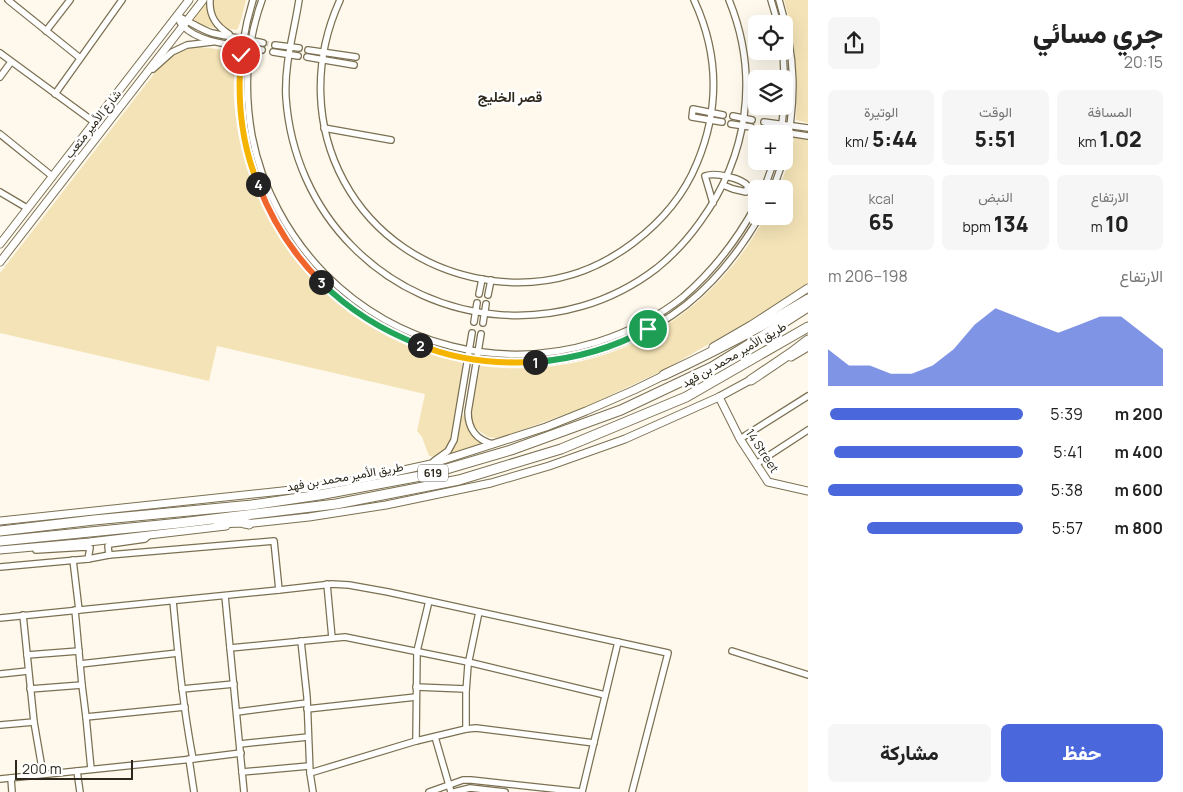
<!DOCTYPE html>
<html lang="ar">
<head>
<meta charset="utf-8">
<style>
  body { margin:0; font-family:Manrope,Vazirmatn,sans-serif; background:#f6f6f6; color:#222; direction:rtl; height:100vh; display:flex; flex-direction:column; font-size:19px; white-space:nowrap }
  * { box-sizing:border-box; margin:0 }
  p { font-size:16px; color:#767676 }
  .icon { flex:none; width:28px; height:28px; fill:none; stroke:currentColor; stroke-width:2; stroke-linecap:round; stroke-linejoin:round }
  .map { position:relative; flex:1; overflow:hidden; direction:ltr }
  .side { display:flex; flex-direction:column; background:#fff; width:375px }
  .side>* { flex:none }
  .fabs { position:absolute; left:748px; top:15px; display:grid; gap:10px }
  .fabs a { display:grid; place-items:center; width:45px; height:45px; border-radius:8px; background:#fff; box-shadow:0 5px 20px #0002; font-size:25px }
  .scale { position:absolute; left:15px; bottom:12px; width:118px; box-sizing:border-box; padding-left:5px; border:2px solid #2d281b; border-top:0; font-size:14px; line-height:18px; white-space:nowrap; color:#2d281b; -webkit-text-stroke:4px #fff; paint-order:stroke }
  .pin { position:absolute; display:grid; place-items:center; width:42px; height:42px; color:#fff; margin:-21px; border:2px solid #fff; border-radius:50%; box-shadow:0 1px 5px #0007 }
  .km { position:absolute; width:25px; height:25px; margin:-12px; border-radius:50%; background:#222; color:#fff; font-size:14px; line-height:25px; text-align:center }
  .round { display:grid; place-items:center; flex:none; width:52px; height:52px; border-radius:8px; background:#f6f6f6 }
  .overview { display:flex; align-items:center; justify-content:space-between; height:85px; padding:0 20px }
  h1 { font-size:28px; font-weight:800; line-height:38px }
  .figures { display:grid; grid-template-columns:repeat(3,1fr); gap:8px; height:85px; padding:5px 20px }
  .figures div { display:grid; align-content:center; border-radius:8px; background:#f6f6f6; text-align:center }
  .figures b { font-size:21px; font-weight:800 }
  .figures small { font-size:14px; font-weight:400 }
  .figures p { font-size:14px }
  .chart { height:140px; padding:10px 20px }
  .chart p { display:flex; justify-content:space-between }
  .chart svg { width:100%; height:90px; margin-top:5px; fill:#4a67db; opacity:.7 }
  .button { display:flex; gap:10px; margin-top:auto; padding:10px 20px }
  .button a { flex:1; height:58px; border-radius:8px; background:#4a67db; color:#fff; font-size:20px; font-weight:800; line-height:58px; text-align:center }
  .button a+a { background:#f6f6f6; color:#222 }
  ul { padding:0 20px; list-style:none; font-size:16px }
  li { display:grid; grid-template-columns:80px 60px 1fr; align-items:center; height:38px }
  li i { height:12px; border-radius:6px; background:#4a67db }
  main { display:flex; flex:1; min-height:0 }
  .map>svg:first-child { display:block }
</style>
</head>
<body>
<main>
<section class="side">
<div class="overview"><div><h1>جري مسائي</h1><p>20:15</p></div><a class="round"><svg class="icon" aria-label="share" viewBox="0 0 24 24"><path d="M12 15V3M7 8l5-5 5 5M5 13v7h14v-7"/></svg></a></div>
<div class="figures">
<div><p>المسافة</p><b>1.02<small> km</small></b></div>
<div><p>الوقت</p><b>5:51</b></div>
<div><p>الوتيرة</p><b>5:44<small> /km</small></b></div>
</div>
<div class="figures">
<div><p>الارتفاع</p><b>10<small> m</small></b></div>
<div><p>النبض</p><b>134<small> bpm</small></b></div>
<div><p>kcal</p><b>65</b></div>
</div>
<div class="chart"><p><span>الارتفاع</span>198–206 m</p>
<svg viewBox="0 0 160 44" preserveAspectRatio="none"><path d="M0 44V26L10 34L20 34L30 38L40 38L50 34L60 26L70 14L80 6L90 10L100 14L110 18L120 14L130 10L140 10L150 18L160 26V44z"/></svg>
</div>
<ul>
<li><b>200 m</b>5:39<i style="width:99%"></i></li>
<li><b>400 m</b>5:41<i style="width:97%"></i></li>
<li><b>600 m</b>5:38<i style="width:100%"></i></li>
<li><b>800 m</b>5:57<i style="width:80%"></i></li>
</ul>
<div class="button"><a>حفظ</a><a>مشاركة</a></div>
</section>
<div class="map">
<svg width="808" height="792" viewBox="0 0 808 792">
  <rect width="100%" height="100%" fill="#fef9ec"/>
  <g fill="#f4e3b6">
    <path d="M 207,0 L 246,0 L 241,20 L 237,30 L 223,28 L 214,28 L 203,26 L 193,20 Z"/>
    <path d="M 784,0 L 808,0 L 808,123 L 796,120 C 798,80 796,39 784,0 Z"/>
    <path d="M 196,47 L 210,48 L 236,52 C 235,68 233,85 234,101 C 244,229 334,336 461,362 L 463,367 L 449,444 C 445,450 440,453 434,457 L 429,456 L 422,437 L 417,431 L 425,394 L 217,346 L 209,381 L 0,333 L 0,273 L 157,70 C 171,56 176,52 196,47 Z"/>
    <path d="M 794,137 L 808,139 L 808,283 L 749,321 L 662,371 L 585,407 L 544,422 L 505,436 L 496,438 L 488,437 L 478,430 L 474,427 L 472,421 L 472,412 L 480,366 C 602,381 707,323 766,216 L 784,216 L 784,189 L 779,189 L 790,159 Z"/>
    <path d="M 464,415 C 465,428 471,436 482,443 L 449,454 L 456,443 L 461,416 Z"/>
  </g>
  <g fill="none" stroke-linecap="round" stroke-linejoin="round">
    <path stroke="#d4cfc2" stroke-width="5.5" stroke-dasharray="5.5 3" stroke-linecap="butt" d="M 263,43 L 275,45"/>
    <defs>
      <g id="minor">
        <path d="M 8,0 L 80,58"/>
        <path d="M 210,0 C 209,16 216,26 229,34"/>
        <path d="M 253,0 C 234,61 235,126 258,186 C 326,357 540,419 686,305 C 716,281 741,249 760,216"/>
        <path d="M 262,0 C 246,44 244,91 252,136 C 262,188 288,236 325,274 C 397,346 500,372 597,342 C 628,332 658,317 683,297 C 713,271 737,240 756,205"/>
        <path d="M 299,0 C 294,33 284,64 286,98 C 290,154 313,207 353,247 C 434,329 565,339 657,268 C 673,255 688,239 700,222 C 748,156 760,76 729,0"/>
        <path d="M 340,0 C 283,125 356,264 494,281 C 545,287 592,274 633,243 C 661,222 684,195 697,163 C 720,108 719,54 694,0"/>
        <path d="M 771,0 L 778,24"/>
        <path d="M 779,0 C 796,56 797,101 784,158"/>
        <path d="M 177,16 C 179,19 180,24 183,26 C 202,45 237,44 262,50"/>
        <path d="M 177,16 C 189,21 200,29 212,33 C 229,37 246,39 263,43"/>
        <path d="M 46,31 L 70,0"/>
        <path d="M 275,45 L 299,48"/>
        <path d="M 308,50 L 356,57"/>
        <path d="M 273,52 L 298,56"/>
        <path d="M 0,53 L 94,122"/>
        <path d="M 307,57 L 354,65"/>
        <path d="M 153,69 L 172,52 L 187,45 L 212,42"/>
        <path d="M 0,77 L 11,62"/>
        <path d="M 55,94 L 122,0"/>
        <path d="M 733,116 L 752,120"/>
        <path d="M 722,122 L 692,117 L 693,109 L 723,115"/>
        <path d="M 764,122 L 808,128"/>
        <path d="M 731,124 L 751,127"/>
        <path d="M 324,128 L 391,140"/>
        <path d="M 763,129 L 808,136"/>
        <path d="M 0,134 L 52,176"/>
        <path d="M 781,134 L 785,95 L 783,51"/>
        <path d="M 764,189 L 774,161"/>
        <path d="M 773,189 L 783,161"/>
        <path d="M 0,192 L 27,208"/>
        <path d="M 713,203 L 705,176 C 715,172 741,178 748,186 L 746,192 L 733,189 L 723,185"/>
        <path d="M 479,294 L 482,279"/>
        <path d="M 488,295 L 491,280"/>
        <path d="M 474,322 L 477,303"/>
        <path d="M 483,323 L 486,304"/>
        <path d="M 481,334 L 468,412 C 468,428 476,440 493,444"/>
        <path d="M 740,439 L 808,396"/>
        <path d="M 434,461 L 448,451 L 454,440 L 472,333"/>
        <path d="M 756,464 L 808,430"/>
        <path d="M 36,550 L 86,547 L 90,548 L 88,559"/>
        <path d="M 109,555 L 108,546 L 110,544 L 145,539 L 149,535"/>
        <path d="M 73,560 L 79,610"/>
        <path d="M 0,567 L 88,559 L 109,555 L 274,541 L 279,590"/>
        <path d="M 327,584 L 332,638"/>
        <path d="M 225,596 L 244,792"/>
        <path d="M 173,601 C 178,654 183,707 193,759"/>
        <path d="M 75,610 L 82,685 L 86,717 L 91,769"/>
        <path d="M 23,615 L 34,722 L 43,774"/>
        <path d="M 0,618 L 279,590 L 332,584 L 349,585 L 388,592 L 668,653 L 632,792"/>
        <path d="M 301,641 L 307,697 L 310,773 L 313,792"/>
        <path d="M 230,648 L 345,637 L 468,662 L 605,695"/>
        <path d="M 732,651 L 808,675"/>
        <path d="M 27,655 L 79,651"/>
        <path d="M 80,664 L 178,653"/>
        <path d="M 0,674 L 28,671"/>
        <path d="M 416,687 L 466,689"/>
        <path d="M 30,689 L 82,685"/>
        <path d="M 182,689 L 234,684"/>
        <path d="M 307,709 L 416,697"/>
        <path d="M 237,712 L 307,703"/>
        <path d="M 86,717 L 185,707"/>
        <path d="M 0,725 L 34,722"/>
        <path d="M 466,729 L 466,692 L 468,665 L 479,612"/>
        <path d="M 435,737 L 451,792"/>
        <path d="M 416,741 L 417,651 L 429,601"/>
        <path d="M 240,744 L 308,737"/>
        <path d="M 189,759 L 194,792"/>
        <path d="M 77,771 L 80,792"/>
        <path d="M 242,772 L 309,766"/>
        <path d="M 310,773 L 416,741 L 466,729 L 476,728 L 594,743"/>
        <path d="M 11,778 L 12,792"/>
        <path d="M 0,779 L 193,759 L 241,753"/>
        <path d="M 429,792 L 463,780 L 471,780 L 582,792"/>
        <path d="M 454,792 L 470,788 L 505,792"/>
        <path d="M 582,792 L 618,642"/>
      </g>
      <g id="major">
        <path d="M 0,244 L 189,0"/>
        <path d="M 0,262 L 203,0"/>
        <path d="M 713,347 L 751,325 L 808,288"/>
        <path d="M 791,357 L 808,347"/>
        <path d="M 719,397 L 740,439 L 768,482 L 808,491"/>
        <path d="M 0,521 L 310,488 L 367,478 L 431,464 L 546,427 L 586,411 L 634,390 L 669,373"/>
        <path d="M 244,524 L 309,517 L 386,505 L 491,483 L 549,466 L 625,439 L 719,397 L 754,378"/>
        <path d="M 0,550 L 89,542 L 226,526"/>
      </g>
      <g id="highway">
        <path d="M 664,375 C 713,352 762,327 808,299"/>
        <path d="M 751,380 L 791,353 L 808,340"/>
        <path d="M 218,523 L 242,522 L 249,524"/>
        <path d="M 0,531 L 94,520 L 252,505 L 319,495 L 426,475 L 511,450 L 621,410 L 712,367 L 761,337 L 808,307"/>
        <path d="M 0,541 L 180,523 L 336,504 L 459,480 L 561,449 L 686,397 L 808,327"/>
      </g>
    </defs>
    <use href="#minor" stroke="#7b7052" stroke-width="8"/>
    <use href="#major" stroke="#7b7052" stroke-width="9"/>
    <use href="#highway" stroke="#7b7052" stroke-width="11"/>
    <use href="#minor" stroke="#fff" stroke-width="5.5"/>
    <use href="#major" stroke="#fff" stroke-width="7"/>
    <use href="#highway" stroke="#fff" stroke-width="9"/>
  </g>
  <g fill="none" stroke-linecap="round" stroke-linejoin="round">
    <defs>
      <path id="split-1" d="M 535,362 C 575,359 613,348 648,329"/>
      <path id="split-2" d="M 420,345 C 456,360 496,364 535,362"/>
      <path id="split-3" d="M 321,282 C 349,310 383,331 420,345"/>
      <path id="split-4" d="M 258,184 C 272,221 293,254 321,282"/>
      <path id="split-5" d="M 241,55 C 237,99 241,143 258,184"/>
    </defs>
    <use href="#split-1" stroke="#fff" stroke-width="10"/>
    <use href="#split-2" stroke="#fff" stroke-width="10"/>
    <use href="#split-3" stroke="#fff" stroke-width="10"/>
    <use href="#split-4" stroke="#fff" stroke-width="10"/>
    <use href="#split-5" stroke="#fff" stroke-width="10"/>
    <use href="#split-1" stroke="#22a559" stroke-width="6"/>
    <use href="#split-2" stroke="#f5b400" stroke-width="6"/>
    <use href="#split-3" stroke="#22a559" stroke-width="6"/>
    <use href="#split-4" stroke="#f0652b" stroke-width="6"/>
    <use href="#split-5" stroke="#f5b400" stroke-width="6"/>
  </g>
  <g text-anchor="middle" stroke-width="5" stroke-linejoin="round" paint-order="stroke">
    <rect fill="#fff" stroke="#6c685f" stroke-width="1" x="418" y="464.5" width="30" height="17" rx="4"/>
    <g font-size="11" font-weight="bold" fill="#2d281b">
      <text x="433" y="477">619</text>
    </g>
    <g font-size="12" fill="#2d281b" stroke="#fff">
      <text transform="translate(93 124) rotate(-52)" y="4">شارع الأمير متعب</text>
      <text transform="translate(734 355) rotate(-30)" y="4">طريق الأمير محمد بن فهد</text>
      <text transform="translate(762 451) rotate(57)" y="4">14 Street</text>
      <text transform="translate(345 477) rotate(-10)" y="4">طريق الأمير محمد بن فهد</text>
    </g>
    <g font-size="14" font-weight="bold" fill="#2d281b" stroke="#fff">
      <text x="510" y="102">قصر الخليج</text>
    </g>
  </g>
</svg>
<div class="fabs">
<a><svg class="icon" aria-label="locate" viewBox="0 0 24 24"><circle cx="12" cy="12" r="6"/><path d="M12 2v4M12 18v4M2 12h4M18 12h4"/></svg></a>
<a><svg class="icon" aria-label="layers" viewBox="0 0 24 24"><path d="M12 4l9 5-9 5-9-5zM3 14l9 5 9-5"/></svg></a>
<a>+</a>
<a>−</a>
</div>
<div class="scale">200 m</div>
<div class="pin" style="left:648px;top:329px;background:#1e9e55"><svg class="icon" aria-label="arrive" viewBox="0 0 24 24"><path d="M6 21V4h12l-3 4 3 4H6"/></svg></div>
<div class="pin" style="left:241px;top:55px;background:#d93025"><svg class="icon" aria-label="check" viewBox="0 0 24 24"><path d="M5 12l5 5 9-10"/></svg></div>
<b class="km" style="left:535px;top:362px">1</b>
<b class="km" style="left:420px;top:345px">2</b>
<b class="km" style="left:321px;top:282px">3</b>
<b class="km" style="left:258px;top:184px">4</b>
</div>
</main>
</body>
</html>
